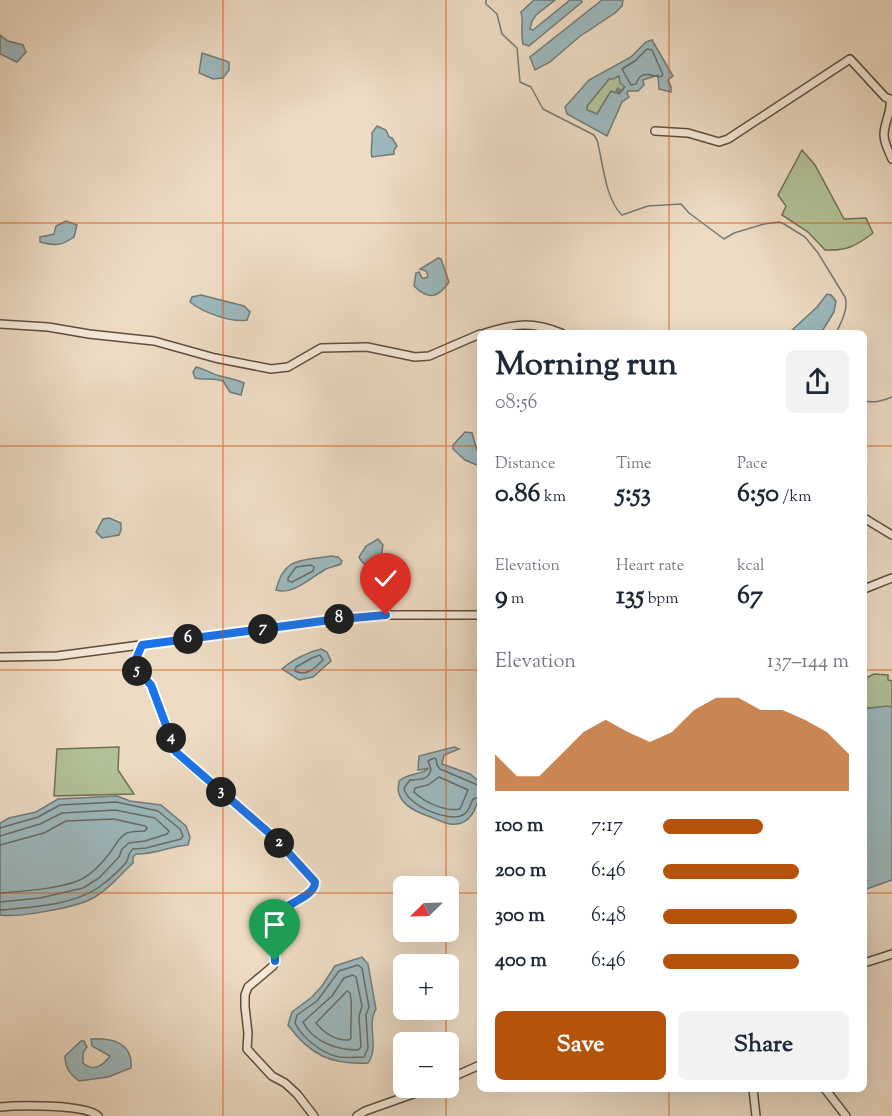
<!DOCTYPE html>
<html lang="en">
<head>
<meta charset="utf-8">
<style>
  body { margin:0; font-family:"Sorts Mill Goudy",serif; background:#f2f2f3; color:#1f2937; height:100vh; display:flex; flex-direction:column; font-size:22px; white-space:nowrap }
  * { box-sizing:border-box; margin:0 }
  p { font-size:20px; color:#747a83 }
  .icon { flex:none; width:33px; height:33px; fill:none; stroke:currentColor; stroke-width:2; stroke-linecap:round; stroke-linejoin:round }
  .map { position:relative; flex:1; overflow:hidden }
  .details { position:absolute; left:477px; top:330px; width:390px; height:762px; display:flex; flex-direction:column; background:#fff; border-radius:9px; box-shadow:0 6px 24px #0002 }
  .details>* { flex:none }
  .needle { width:39px; rotate:247deg }
  .buttons { position:absolute; left:393px; top:876px; display:grid; gap:12px }
  .buttons a { display:grid; place-items:center; width:66px; height:66px; border-radius:9px; background:#fff; box-shadow:0 6px 24px #0002; font-size:30px }
  .pin { position:absolute; display:grid; place-items:center; width:51px; height:51px; color:#fff; margin:-62px -26px; border-radius:50% 50% 50% 0; rotate:-45deg; box-shadow:0 0 6px #0007 }
  .pin .icon { rotate:45deg }
  .km { position:absolute; width:30px; height:30px; margin:-15px; border-radius:50%; background:#222; color:#fff; font-size:16px; line-height:30px; text-align:center }
  .round { display:grid; place-items:center; flex:none; width:63px; height:63px; border-radius:9px; background:#f2f2f3 }
  .summary { display:flex; align-items:center; justify-content:space-between; height:102px; padding:0 18px }
  h1 { font-size:33px; font-weight:700; line-height:45px }
  .metrics { display:grid; grid-template-columns:repeat(3,1fr); gap:9px; height:102px; padding:6px 18px }
  .metrics div { display:grid; align-content:center }
  .metrics b { font-size:26px; font-weight:700 }
  .metrics small { font-size:16px; font-weight:400 }
  .metrics p { font-size:16px }
  .chart { height:168px; padding:12px 18px }
  .chart p { display:flex; justify-content:space-between }
  .chart svg { width:100%; height:108px; margin-top:6px; fill:#b45309; opacity:.7 }
  .button { display:flex; gap:12px; margin-top:auto; padding:12px 18px }
  .button a { flex:1; height:69px; border-radius:9px; background:#b45309; color:#fff; font-size:24px; font-weight:700; line-height:69px; text-align:center }
  .button a+a { background:#f2f2f3; color:#1f2937 }
  ul { padding:0 18px; list-style:none; font-size:20px }
  li { display:grid; grid-template-columns:96px 72px 1fr; align-items:center; height:45px }
  li i { height:15px; border-radius:8px; background:#b45309 }
  .map>svg:first-child { display:block }
</style>
</head>
<body>
<div class="map">
<svg width="892" height="1116" viewBox="0 0 892 1116">
  <rect width="100%" height="100%" fill="#ecdac2"/>
  <filter id="stains"><feTurbulence type="fractalNoise" baseFrequency=".00333" numOctaves="4"/><feColorMatrix values="0 0 0 0 .2 0 0 0 0 .09 0 0 0 0 .02 0 0 0 .5 -.17"/></filter>
  <radialGradient id="worn" r=".72"><stop offset=".6" stop-color="#630" stop-opacity="0"/><stop offset="1" stop-color="#630" stop-opacity=".3"/></radialGradient>
  <g fill="#b2c198" stroke="#717054" stroke-width="1.5">
    <path d="M 619,76 L 625,86 L 619,94 L 617,94 L 620,90 L 615,93 L 611,91 L 597,114 L 587,110 L 587,106 L 609,79 Z"/>
    <path d="M 802,150 L 815,165 L 844,219 L 866,218 L 873,233 C 856,246 847,251 825,250 L 808,232 L 782,215 L 786,206 L 778,195 Z"/>
    <path d="M 874,674 L 888,675 L 888,680 L 892,681 L 892,707 L 864,708 L 864,679 Z"/>
    <path d="M 119,747 L 118,770 L 134,794 L 54,796 L 57,749 Z"/>
  </g>
  <g fill="#9cb8bd" stroke="#717b78" stroke-width="1.5" fill-rule="evenodd">
    <path d="M 534,0 L 555,0 L 536,15 L 532,21 L 530,29 L 533,30 L 570,0 L 581,0 L 582,2 L 529,46 L 523,44 C 520,32 524,22 521,12 Z"/>
    <path d="M 602,0 L 623,0 L 622,6 L 615,13 L 579,37 L 550,62 L 535,70 L 530,57 Z"/>
    <path d="M 0,35 L 8,41 L 23,45 L 26,52 L 17,62 L 0,54 Z"/>
    <path d="M 652,40 L 673,76 L 668,80 L 671,87 L 671,92 L 659,89 L 658,75 L 643,80 L 644,85 L 638,91 L 628,91 L 627,93 L 629,97 L 622,102 L 607,136 L 567,114 L 565,107 L 589,80 L 631,57 L 646,42 ZM 619,76 L 620,83 L 625,87 L 619,94 L 617,93 L 620,90 L 618,88 L 615,93 L 611,91 L 597,114 L 587,110 L 587,106 L 609,79 L 613,79 Z"/>
    <path d="M 202,53 L 229,62 L 229,70 L 223,78 L 213,79 L 199,73 Z"/>
    <path d="M 377,126 L 386,130 L 389,137 L 392,138 L 397,146 L 394,150 L 394,154 L 372,157 C 370,152 373,141 372,133 Z"/>
    <path d="M 66,221 L 77,225 L 74,237 C 61,246 55,246 40,242 L 40,237 L 54,234 L 56,226 Z"/>
    <path d="M 438,258 L 441,259 L 449,282 C 439,297 429,301 414,286 L 416,273 L 419,272 L 422,278 L 426,278 L 428,276 L 426,271 L 420,269 Z"/>
    <path d="M 827,294 L 831,295 L 836,301 L 834,312 L 821,333 L 789,333 L 817,307 Z"/>
    <path d="M 201,295 L 244,306 L 250,312 L 247,320 C 231,323 202,312 190,302 L 192,297 Z"/>
    <path d="M 196,367 C 205,369 212,374 220,376 C 229,378 235,379 244,383 L 241,395 L 230,392 L 223,381 C 213,378 205,380 195,378 L 193,372 Z"/>
    <path d="M 465,432 L 472,433 L 477,450 L 480,452 L 479,466 L 465,460 L 453,449 L 453,445 Z"/>
    <path d="M 109,518 L 121,523 L 121,530 L 119,535 L 102,538 L 96,532 L 103,519 Z"/>
    <path d="M 378,539 L 383,545 L 380,564 L 375,567 C 367,566 362,564 359,557 L 366,546 Z"/>
    <path d="M 331,556 L 338,557 L 342,561 L 341,564 C 336,566 331,567 326,569 C 313,576 292,596 276,590 C 284,556 303,561 331,556 Z"/>
    <path d="M 321,649 L 327,652 L 331,661 L 313,677 L 299,680 L 282,669 C 292,660 308,652 321,649 Z"/>
    <path d="M 887,706 L 892,707 L 892,880 L 864,890 L 864,709 Z"/>
    <path d="M 454,747 L 459,749 L 444,755 L 442,764 L 470,774 L 480,782 C 480,800 474,827 450,824 C 442,823 435,818 428,816 C 417,812 403,806 399,794 C 397,790 399,785 399,781 C 410,772 419,776 429,768 L 418,770 L 419,756 Z"/>
    <path d="M 117,796 L 130,801 L 161,805 L 186,826 L 190,837 L 188,845 C 170,846 154,855 136,854 L 133,857 L 133,863 C 121,874 110,888 95,897 C 79,907 19,918 0,915 L 0,823 L 9,818 L 36,812 L 58,799 Z"/>
    <path d="M 362,957 L 368,964 L 376,1009 C 366,1026 380,1046 368,1063 C 331,1065 310,1055 288,1025 L 292,1012 L 312,997 L 322,986 L 335,966 Z"/>
    <path d="M 91,1039 C 111,1038 133,1042 131,1068 L 108,1077 L 79,1081 C 70,1074 65,1068 65,1056 L 81,1041 L 84,1041 L 87,1047 L 83,1053 L 83,1063 C 93,1072 103,1066 110,1056 L 92,1046 Z"/>
  </g>
  <g fill="none" stroke-linecap="round" stroke-linejoin="round">
    <g stroke="#666c67" stroke-width="1.5">
      <path d="M 647,49 L 652,50 L 663,75 L 660,77 C 648,75 641,70 636,84 L 631,85 L 622,69 L 635,61 Z"/>
      <path d="M 311,565 L 314,567 L 313,571 L 292,582 L 288,581 L 288,578 L 296,567 Z"/>
      <path d="M 320,655 L 323,660 C 315,668 306,677 295,671 L 296,667 L 312,658 Z"/>
      <path d="M 439,777 L 468,790 L 460,809 C 445,812 424,802 414,792 L 415,788 L 428,785 Z"/>
      <path d="M 480,786 L 440,769 L 437,765 L 436,759 L 434,758 L 428,761 L 431,769 C 429,781 419,779 410,780 L 404,788 C 406,805 449,823 463,815 C 469,812 470,805 473,799 L 480,797"/>
      <path d="M 0,828 L 38,817 L 60,805 L 116,802 L 158,811 L 180,829 L 183,836 L 181,839 L 146,848 L 133,849 C 128,853 129,856 127,861 C 124,866 109,880 103,884 C 78,905 32,907 0,910"/>
      <path d="M 0,836 L 40,824 L 62,813 L 115,810 L 155,818 L 169,831 L 167,834 L 145,841 L 129,843 L 122,849 L 119,857 L 99,878 L 83,888 L 40,898 L 0,902"/>
      <path d="M 0,845 L 44,833 L 66,821 L 114,819 L 145,826 L 147,828 L 145,831 C 139,831 133,831 127,833 C 117,838 115,847 109,854 C 102,863 92,874 82,879 C 61,889 24,891 0,893"/>
      <path d="M 358,965 L 362,968 L 369,1007 L 366,1015 L 368,1048 L 364,1057 C 356,1057 347,1058 339,1057 C 323,1054 302,1038 295,1023 L 297,1015 L 317,1001 L 339,971 Z"/>
      <path d="M 353,975 L 356,977 L 362,1006 L 359,1016 L 361,1047 L 358,1050 C 337,1050 313,1042 303,1022 L 332,996 L 344,978 Z"/>
      <path d="M 347,991 L 350,993 C 353,1007 350,1023 351,1038 L 349,1040 C 336,1041 324,1033 316,1023 Z"/>
    </g>
    <g stroke="#717b78" stroke-width="1.5">
      <path d="M 486,0 L 486,4 L 497,14 L 502,34 L 517,48 L 520,82 L 531,87 L 543,109 L 594,135 L 597,140 C 603,162 605,199 622,215 L 648,206 L 681,204 L 689,213 L 724,239 L 734,233 L 764,224 L 779,222 L 784,224 L 805,237 L 818,253 L 845,297 C 849,308 841,323 836,333"/>
      <path d="M 864,401 C 875,403 882,401 892,397"/>
    </g>
    <defs>
      <g id="minor">
        <path d="M 890,99 C 892,112 884,122 884,135 C 884,143 889,152 892,159"/>
        <path d="M 655,131 L 688,133 L 719,142 L 728,139 L 850,59 L 885,97 L 892,100"/>
        <path d="M 0,324 L 48,327 L 89,334 L 154,341 L 215,358 L 271,369 L 288,367 L 321,348 L 367,347 L 415,357 L 429,356 L 480,334"/>
        <path d="M 485,333 C 514,324 531,321 561,333"/>
        <path d="M 864,518 L 892,535"/>
        <path d="M 864,589 L 892,578"/>
        <path d="M 142,645 L 133,666 L 151,685 L 179,756 L 276,839 L 315,882 C 315,898 284,902 277,917 C 271,929 275,947 275,961 L 273,966 L 248,987 L 245,995 L 245,1007 L 248,1033 L 247,1049 L 272,1076 L 285,1083 L 297,1094 L 314,1116"/>
        <path d="M 0,657 L 57,656 L 329,620 L 386,615 L 480,615"/>
        <path d="M 864,963 L 892,954"/>
        <path d="M 448,1079 L 480,1065"/>
        <path d="M 753,1089 L 756,1116"/>
        <path d="M 825,1089 L 846,1116"/>
        <path d="M 0,1107 C 19,1105 85,1104 98,1116"/>
        <path d="M 357,1116 L 365,1111 L 430,1088"/>
      </g>
    </defs>
    <use href="#minor" stroke="#5f4e3d" stroke-width="10"/>
    <use href="#minor" stroke="#f3e7d7" stroke-width="7"/>
  </g>
  <g fill="none" stroke-linecap="round" stroke-linejoin="round">
    <defs>
      <path id="route" d="M 275,961 C 275,948 271,929 277,917 C 284,902 315,898 315,882 L 276,839 L 176,752 L 151,685 L 133,666 L 142,645 L 330,620 L 386,615"/>
    </defs>
    <use href="#route" stroke="#fff" stroke-width="12"/>
    <use href="#route" stroke="#1a73e8" stroke-width="8"/>
  </g>
  <path fill="none" stroke="#d6530c" stroke-width="1.5" stroke-opacity="0.55" d="M 223,0 L 223,1116M 446,0 L 446,886M 669,0 L 669,333M 0,223 L 892,223M 0,446 L 480,446M 864,446 L 892,446M 0,670 L 480,670M 864,670 L 892,670M 0,893 L 404,893M 448,893 L 480,893M 864,893 L 892,893M 446,932 L 446,964M 446,1010 L 446,1042M 446,1088 L 446,1116M 669,1089 L 669,1116"/>
  <rect width="100%" height="100%" filter="url(#stains)"/>
  <rect width="100%" height="100%" fill="url(#worn)"/>
</svg>
<div class="buttons">
<a><svg class="needle" viewBox="-14 -14 28 28"><path d="M0-13l5 13h-10z" fill="#e53935"/><path d="M0 13l5-13h-10z" fill="#747a83"/></svg></a>
<a>+</a>
<a>−</a>
</div>
<div class="pin" style="left:275px;top:961px;background:#1e9e55"><svg class="icon" aria-label="arrive" viewBox="0 0 24 24"><path d="M6 21V4h12l-3 4 3 4H6"/></svg></div>
<div class="pin" style="left:386px;top:615px;background:#d93025"><svg class="icon" aria-label="check" viewBox="0 0 24 24"><path d="M5 12l5 5 9-10"/></svg></div>
<b class="km" style="left:279px;top:843px">2</b>
<b class="km" style="left:221px;top:792px">3</b>
<b class="km" style="left:171px;top:738px">4</b>
<b class="km" style="left:137px;top:671px">5</b>
<b class="km" style="left:188px;top:639px">6</b>
<b class="km" style="left:263px;top:629px">7</b>
<b class="km" style="left:339px;top:619px">8</b>
<section class="details">
<div class="summary"><div><h1>Morning run</h1><p>08:56</p></div><a class="round"><svg class="icon" aria-label="share" viewBox="0 0 24 24"><path d="M12 15V3M7 8l5-5 5 5M5 13v7h14v-7"/></svg></a></div>
<div class="metrics">
<div><p>Distance</p><b>0.86<small> km</small></b></div>
<div><p>Time</p><b>5:53</b></div>
<div><p>Pace</p><b>6:50<small> /km</small></b></div>
</div>
<div class="metrics">
<div><p>Elevation</p><b>9<small> m</small></b></div>
<div><p>Heart rate</p><b>135<small> bpm</small></b></div>
<div><p>kcal</p><b>67</b></div>
</div>
<div class="chart"><p><span>Elevation</span>137–144 m</p>
<svg viewBox="0 0 160 44" preserveAspectRatio="none"><path d="M0 44V29L10 38L20 38L30 29L40 20L50 15L60 20L70 24L80 20L90 11L100 6L110 6L120 11L130 11L140 15L150 20L160 29V44z"/></svg>
</div>
<ul>
<li><b>100 m</b>7:17<i style="width:54%"></i></li>
<li><b>200 m</b>6:46<i style="width:73%"></i></li>
<li><b>300 m</b>6:48<i style="width:72%"></i></li>
<li><b>400 m</b>6:46<i style="width:73%"></i></li>
</ul>
<div class="button"><a>Save</a><a>Share</a></div>
</section>
</div>
</body>
</html>
